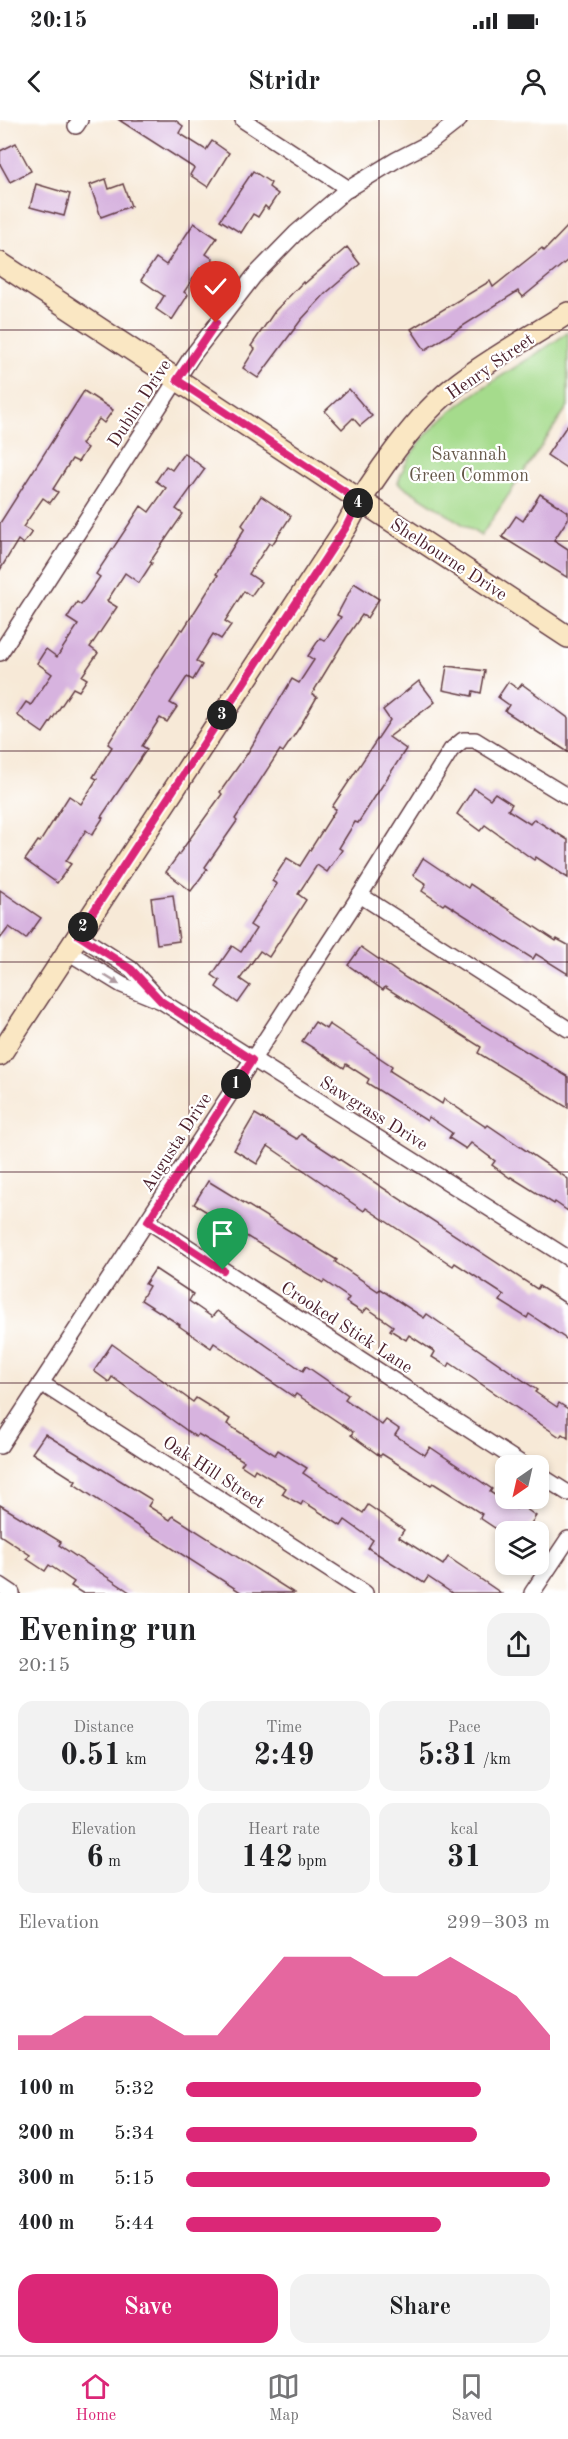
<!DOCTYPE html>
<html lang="en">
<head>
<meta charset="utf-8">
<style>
  body { margin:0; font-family:"Old Standard TT",serif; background:#f2f2f2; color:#202124; height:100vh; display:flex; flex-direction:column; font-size:22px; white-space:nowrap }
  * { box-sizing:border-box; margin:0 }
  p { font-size:20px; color:#757577 }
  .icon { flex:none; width:33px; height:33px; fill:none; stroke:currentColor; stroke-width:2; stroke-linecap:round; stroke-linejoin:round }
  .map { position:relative; height:1473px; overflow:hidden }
  .panel { display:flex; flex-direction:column; background:#fff; flex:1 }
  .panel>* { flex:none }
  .needle { width:39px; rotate:214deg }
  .buttons { position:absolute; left:495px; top:1335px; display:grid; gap:12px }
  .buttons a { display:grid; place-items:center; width:54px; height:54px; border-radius:12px; background:#fff; box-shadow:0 3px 9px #0003; font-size:30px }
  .pin { position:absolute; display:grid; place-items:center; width:51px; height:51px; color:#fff; margin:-62px -26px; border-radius:50% 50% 50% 0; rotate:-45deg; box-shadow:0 0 6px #0007 }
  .pin .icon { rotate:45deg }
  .km { position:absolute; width:30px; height:30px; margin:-15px; border-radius:50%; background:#222; color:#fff; font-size:16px; line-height:30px; text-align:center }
  .round { display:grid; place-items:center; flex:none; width:63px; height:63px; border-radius:18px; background:#f2f2f2 }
  .head { display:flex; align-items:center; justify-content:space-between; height:102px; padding:0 18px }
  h1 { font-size:33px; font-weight:600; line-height:45px }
  .figures { display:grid; grid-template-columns:repeat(3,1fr); gap:9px; height:102px; padding:6px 18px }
  .figures div { display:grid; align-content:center; border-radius:15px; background:#f2f2f2; text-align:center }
  .figures b { font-size:30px; font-weight:600 }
  .figures small { font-size:16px; font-weight:400 }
  .figures p { font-size:16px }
  .chart { height:168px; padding:12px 18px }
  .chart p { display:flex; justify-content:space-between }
  .chart svg { width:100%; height:108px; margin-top:6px; fill:#db2777; opacity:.7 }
  .button { display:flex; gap:12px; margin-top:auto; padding:12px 18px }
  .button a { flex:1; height:69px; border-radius:18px; background:#db2777; color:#fff; font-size:24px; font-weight:600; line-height:69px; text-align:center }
  .button a+a { background:#f2f2f2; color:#202124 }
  ul { padding:0 18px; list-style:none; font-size:20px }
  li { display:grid; grid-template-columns:96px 72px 1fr; align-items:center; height:45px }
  li i { height:15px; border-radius:8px; background:#db2777 }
  .status { display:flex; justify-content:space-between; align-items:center; height:42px; padding:0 30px; background:#fff; direction:ltr }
  .status svg { height:16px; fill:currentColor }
  header { display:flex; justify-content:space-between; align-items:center; height:78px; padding:0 18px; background:#fff; font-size:27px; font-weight:600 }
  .dock { display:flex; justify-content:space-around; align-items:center; height:84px; border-top:2px solid #e0e0e0; background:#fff; font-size:16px; color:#757577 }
  .dock a { display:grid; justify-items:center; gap:3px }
  .dock .current { color:#db2777 }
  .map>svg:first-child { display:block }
</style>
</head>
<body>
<div class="status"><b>20:15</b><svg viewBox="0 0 49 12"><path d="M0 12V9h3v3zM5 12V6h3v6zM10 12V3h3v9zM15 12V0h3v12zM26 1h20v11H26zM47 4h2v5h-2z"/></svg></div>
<header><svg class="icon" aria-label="back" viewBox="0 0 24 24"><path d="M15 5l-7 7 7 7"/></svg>Stridr<svg class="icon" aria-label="person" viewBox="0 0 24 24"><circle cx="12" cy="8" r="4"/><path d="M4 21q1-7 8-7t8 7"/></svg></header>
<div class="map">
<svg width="568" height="1473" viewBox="0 0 568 1473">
  <rect width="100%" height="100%" fill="#fff"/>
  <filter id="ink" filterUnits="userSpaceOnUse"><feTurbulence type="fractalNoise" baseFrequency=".0167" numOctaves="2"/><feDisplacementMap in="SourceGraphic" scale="12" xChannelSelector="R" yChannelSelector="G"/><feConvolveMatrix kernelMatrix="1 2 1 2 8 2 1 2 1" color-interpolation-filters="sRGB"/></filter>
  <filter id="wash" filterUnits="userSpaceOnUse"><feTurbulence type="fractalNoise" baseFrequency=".008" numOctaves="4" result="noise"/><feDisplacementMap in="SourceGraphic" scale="24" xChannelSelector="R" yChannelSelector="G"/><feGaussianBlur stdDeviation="1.35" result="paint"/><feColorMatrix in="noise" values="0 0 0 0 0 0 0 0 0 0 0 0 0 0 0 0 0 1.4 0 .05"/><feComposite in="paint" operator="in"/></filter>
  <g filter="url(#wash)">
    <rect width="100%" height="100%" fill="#f7e9d7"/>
    <path fill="#a5db8c" stroke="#787d5c" stroke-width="1.5" d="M 568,212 L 568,286 L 481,416 L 398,363 C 419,292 513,254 568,212 Z"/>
    <g id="blocks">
      <g fill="#d7b3df">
        <path d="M 119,0 L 175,0 L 183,6 L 179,13 L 206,30 L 212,21 L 229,33 L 208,67 L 190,55 L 194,48 Z"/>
        <path d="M 16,23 L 31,51 L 10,62 L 0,44 L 0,31 Z"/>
        <path d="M 253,51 L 271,63 L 269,67 L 278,74 L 268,89 L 265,86 L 258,97 L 253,94 L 241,113 L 220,100 Z"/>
        <path d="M 106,59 L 109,69 L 123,64 L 131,86 L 101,97 L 90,65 Z"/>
        <path d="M 36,64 L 70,74 L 64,96 L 30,87 Z"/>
        <path d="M 194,103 L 217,118 L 206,134 L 213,139 L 206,152 L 200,148 L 184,172 L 188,175 L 172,200 L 156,189 L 164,176 L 141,160 L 156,138 L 166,145 Z"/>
        <path d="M 568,106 L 568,140 L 523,177 L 518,171 L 425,230 L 411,209 L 490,161 L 493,167 L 542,128 L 544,131 Z"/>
        <path d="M 347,127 L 360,144 L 325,174 L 301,200 L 258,258 L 243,248 L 255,229 L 251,226 L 275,191 L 303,162 L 304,164 Z"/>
        <path d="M 349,269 L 372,296 L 360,306 L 353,298 L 342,309 L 325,291 Z"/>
        <path d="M 84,271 L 113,290 L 104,303 L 99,299 L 81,324 L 87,328 L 78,342 L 72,339 L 53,369 L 58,372 L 50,383 L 43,378 L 23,407 L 32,412 L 23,424 L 18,420 L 0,450 L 0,403 Z"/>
        <path d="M 568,304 L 568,349 L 547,335 Z"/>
        <path d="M 184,333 L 205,349 L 176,389 L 183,394 L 150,442 L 152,443 L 139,463 L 125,453 L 107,481 L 117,487 L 90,527 L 98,533 L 82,556 L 87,559 L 79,571 L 73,568 L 43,613 L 17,595 L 26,582 L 31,585 L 52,554 L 37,543 L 46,529 L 57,537 L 78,505 L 67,498 L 77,482 L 81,485 L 100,457 L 96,454 L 141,386 L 149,392 L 166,368 L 156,361 L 166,346 L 172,350 Z"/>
        <path d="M 540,374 L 568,392 L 568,399 L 554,420 L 568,429 L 568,458 L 502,417 L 516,396 L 523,401 Z"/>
        <path d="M 261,376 L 291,396 L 272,425 L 269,423 L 249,454 L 261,462 L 251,476 L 244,471 L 225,501 L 231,505 L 221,519 L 213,514 L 196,541 L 202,545 L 193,560 L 187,557 L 170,583 L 177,587 L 167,602 L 160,598 L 142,626 L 147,629 L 101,697 L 103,698 L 92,715 L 86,710 L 66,741 L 71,744 L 57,763 L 25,740 L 38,721 L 40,722 L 69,676 L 81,684 L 97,659 L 93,657 L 112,627 L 108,624 L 181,509 L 183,510 L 218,455 L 216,454 L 245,408 L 242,405 Z"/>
        <path d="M 354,463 L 379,479 L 367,498 L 362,495 L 346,518 L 312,574 L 317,577 L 299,608 L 283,632 L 280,630 L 235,699 L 237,701 L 205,747 L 207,749 L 191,771 L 166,752 L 222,674 L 220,672 L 247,634 L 292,559 L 299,563 L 314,540 L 308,536 L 320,518 L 325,521 L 341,497 L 337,495 Z"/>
        <path d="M 447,546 L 485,551 L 481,573 L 473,571 L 472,576 L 443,570 Z"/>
        <path d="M 419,561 L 435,582 L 389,617 L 406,629 L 358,703 L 355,702 L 339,728 L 342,730 L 327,752 L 317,745 L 298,774 L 306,780 L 269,837 L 260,831 L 240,859 L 250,866 L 238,883 L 216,867 L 220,861 L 212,855 L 232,826 L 241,832 L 256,809 L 250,805 L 277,764 L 272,761 L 287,738 L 300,746 L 336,689 L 332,687 L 390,600 L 383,590 Z"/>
        <path d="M 508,562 L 518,569 L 522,564 L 568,598 L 568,632 L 505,591 L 509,585 L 498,577 Z"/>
        <path d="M 474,668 L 490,679 L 495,673 L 512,684 L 508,690 L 530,704 L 534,699 L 568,720 L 568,758 L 536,737 L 534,740 L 485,705 L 480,711 L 457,694 Z"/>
        <path d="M 423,738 L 468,768 L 470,764 L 556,821 L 557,819 L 568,825 L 568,854 L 536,834 L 533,839 L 445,783 L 443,785 L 422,771 L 426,764 L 413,755 Z"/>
        <path d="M 0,770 L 41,798 L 26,819 L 9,807 L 0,819 Z"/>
        <path d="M 173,775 L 179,821 L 157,824 L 151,778 Z"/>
        <path d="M 361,827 L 406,858 L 568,957 L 568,988 L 478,933 L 481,927 L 385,867 L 383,870 L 348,845 Z"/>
        <path d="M 315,902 L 326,909 L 329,904 L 392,946 L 390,951 L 442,984 L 444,979 L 486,1007 L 488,1005 L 568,1059 L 568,1091 L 555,1082 L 554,1084 L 511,1057 L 510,1058 L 492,1045 L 495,1041 L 471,1023 L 466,1029 L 449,1018 L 452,1013 L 429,997 L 427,1001 L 367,963 L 369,959 L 346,944 L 344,948 L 302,921 Z"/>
        <path d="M 255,994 L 297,1019 L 301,1014 L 537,1169 L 539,1166 L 568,1185 L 568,1220 L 529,1194 L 527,1198 L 500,1181 L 504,1175 L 455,1143 L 453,1146 L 366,1088 L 364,1091 L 268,1026 L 257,1044 L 234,1030 Z"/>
        <path d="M 208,1061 L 337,1140 L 335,1142 L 378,1171 L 380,1169 L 424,1198 L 427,1194 L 537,1270 L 535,1272 L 557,1287 L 559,1283 L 568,1289 L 568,1318 L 562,1314 L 560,1317 L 450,1243 L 448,1247 L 432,1237 L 435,1232 L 409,1215 L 406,1220 L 390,1210 L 393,1206 L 367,1188 L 363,1193 L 346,1182 L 349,1178 L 324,1161 L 323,1163 L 194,1084 Z"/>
        <path d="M 155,1149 L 193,1174 L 189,1181 L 212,1197 L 217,1191 L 303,1251 L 306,1246 L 348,1275 L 345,1279 L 382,1305 L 386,1300 L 399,1309 L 395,1315 L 425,1335 L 430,1327 L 492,1369 L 490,1372 L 516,1389 L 519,1384 L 536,1396 L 526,1411 L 518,1405 L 514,1412 L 501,1412 L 480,1398 L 482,1394 L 433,1363 L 431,1365 L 382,1334 L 380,1336 L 351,1315 L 353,1312 L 296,1274 L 294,1277 L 214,1223 L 211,1228 L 179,1206 L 180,1205 L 141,1180 L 149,1166 L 145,1164 Z"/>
        <path d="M 112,1224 L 193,1282 L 196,1278 L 230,1299 L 227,1304 L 275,1335 L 278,1330 L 307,1348 L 303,1353 L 363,1393 L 368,1385 L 404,1410 L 399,1417 L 443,1445 L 448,1437 L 501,1473 L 452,1473 L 428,1457 L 424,1463 L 368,1428 L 373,1420 L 345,1400 L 341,1406 L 303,1381 L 301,1385 L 282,1374 L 286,1368 L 255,1349 L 253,1353 L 241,1345 L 244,1341 L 198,1314 L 196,1317 L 112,1257 L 109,1262 L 94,1251 Z"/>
        <path d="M 45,1314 L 152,1380 L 148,1386 L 170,1400 L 173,1396 L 294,1473 L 242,1473 L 119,1394 L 74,1364 L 76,1361 L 32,1333 Z"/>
        <path d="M 0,1385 L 61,1422 L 59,1425 L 131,1473 L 82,1473 L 71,1466 L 74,1462 L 49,1445 L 45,1451 L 27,1439 L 30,1435 L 0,1415 Z"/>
      </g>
    </g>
  </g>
  <g filter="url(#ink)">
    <use href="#blocks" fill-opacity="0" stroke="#643d45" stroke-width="1.5"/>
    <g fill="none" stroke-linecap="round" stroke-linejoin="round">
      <defs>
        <g id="street">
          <path d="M 243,0 L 349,69"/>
          <path d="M 76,6 L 80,0"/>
          <path d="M 0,533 L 192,236 L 254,156 L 296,113 L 345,71 L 396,40 L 431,22 L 459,0"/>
          <path d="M 360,775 L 568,909"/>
          <path d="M 78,815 L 131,849 L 157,877"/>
          <path d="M 68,832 L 122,865 L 161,881 L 568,1138"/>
          <path d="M 148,1101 L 525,1346"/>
          <path d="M 41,1263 L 365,1473"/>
          <path d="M 0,1326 L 360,775 L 451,630 L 463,620 L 475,620 L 568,677"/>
          <path d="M 538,1354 L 568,1373"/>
          <path d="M 0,1465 L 12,1473"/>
          <path d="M 532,1473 L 568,1419"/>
        </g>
        <g id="secondary">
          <path d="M 0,143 L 568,517"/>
          <path d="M 0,935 L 346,407 C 369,362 418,293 459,263 C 493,237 532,216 568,193"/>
        </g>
      </defs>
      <use href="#street" stroke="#643d45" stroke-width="18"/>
      <use href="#secondary" stroke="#643d45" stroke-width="24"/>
      <use href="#street" stroke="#fff" stroke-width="15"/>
      <use href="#secondary" stroke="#fae7c3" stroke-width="21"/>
    </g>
    <defs><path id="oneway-solid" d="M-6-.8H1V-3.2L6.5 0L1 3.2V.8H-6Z" transform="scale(1.5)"/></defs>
    <use fill="#ae9aa0" href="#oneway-solid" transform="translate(112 860) rotate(32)"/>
  </g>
  <g fill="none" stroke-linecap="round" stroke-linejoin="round" filter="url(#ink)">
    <defs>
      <path id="route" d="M 216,203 L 177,260 L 359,381 L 346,407 L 78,815 L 131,849 L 161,881 L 252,940 L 148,1101 L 223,1150"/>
    </defs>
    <use href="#route" stroke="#fff" stroke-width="12"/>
    <use href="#route" stroke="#db2777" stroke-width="8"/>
  </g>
  <path fill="none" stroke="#4a1f2b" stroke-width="1.5" stroke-opacity="0.55" d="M 189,0 L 189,1473M 379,0 L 379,1473M 0,210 L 568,210M 0,421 L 568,421M 0,631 L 568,631M 0,842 L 568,842M 0,1052 L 568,1052M 0,1263 L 568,1263"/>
  <g text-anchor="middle" stroke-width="4.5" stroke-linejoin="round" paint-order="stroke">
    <g font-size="18" fill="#4a1f2b" stroke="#fff">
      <text transform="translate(490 246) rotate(-35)" y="6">Henry Street</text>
      <text transform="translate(139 283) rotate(-57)" y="6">Dublin Drive</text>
      <text transform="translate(449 439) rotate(33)" y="6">Shelbourne Drive</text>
      <text transform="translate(374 993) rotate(32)" y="6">Sawgrass Drive</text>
      <text transform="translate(176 1022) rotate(-57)" y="6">Augusta Drive</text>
      <text transform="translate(347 1207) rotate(33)" y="6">Crooked Stick Lane</text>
      <text transform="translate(214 1352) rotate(33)" y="6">Oak Hill Street</text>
    </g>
    <g font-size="18" fill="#655748" stroke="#fff">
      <text x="469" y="340">Savannah<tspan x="469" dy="21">Green Common</tspan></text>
    </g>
  </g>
</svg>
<div class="buttons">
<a><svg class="needle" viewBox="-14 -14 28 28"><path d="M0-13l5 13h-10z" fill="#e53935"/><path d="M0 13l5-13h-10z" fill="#757577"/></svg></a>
<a><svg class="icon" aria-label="layers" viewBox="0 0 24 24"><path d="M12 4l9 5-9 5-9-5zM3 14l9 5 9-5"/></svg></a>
</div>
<div class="pin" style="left:223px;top:1150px;background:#1e9e55"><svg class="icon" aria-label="arrive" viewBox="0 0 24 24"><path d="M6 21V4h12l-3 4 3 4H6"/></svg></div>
<div class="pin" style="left:216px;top:203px;background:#d93025"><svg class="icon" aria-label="check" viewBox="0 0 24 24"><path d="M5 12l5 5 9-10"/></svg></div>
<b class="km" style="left:236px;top:964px">1</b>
<b class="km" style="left:83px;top:807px">2</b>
<b class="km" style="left:222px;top:595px">3</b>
<b class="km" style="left:358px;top:383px">4</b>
</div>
<section class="panel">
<div class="head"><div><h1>Evening run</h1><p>20:15</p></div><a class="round"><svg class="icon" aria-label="share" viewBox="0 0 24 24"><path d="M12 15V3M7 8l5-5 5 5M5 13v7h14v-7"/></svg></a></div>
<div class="figures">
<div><p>Distance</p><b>0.51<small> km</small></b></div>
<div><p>Time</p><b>2:49</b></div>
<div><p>Pace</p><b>5:31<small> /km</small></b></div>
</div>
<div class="figures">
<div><p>Elevation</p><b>6<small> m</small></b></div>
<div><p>Heart rate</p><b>142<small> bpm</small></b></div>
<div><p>kcal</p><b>31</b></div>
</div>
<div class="chart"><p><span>Elevation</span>299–303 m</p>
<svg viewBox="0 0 160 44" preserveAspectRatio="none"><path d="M0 44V38L10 38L20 30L30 30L40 30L50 38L60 38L70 22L80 6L90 6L100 6L110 14L120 14L130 6L140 14L150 22L160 38V44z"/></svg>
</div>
<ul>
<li><b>100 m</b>5:32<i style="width:81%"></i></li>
<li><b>200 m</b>5:34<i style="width:80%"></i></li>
<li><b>300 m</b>5:15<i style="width:100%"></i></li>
<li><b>400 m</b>5:44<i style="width:70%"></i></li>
</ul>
<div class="button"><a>Save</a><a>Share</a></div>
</section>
<nav class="dock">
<a class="current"><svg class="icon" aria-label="home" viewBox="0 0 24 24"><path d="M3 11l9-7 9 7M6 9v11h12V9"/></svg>Home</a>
<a><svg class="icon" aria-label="map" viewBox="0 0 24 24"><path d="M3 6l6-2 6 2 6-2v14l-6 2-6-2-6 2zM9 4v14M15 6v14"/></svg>Map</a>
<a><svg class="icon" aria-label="saved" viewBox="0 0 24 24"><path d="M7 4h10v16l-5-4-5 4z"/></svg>Saved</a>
</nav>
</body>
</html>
